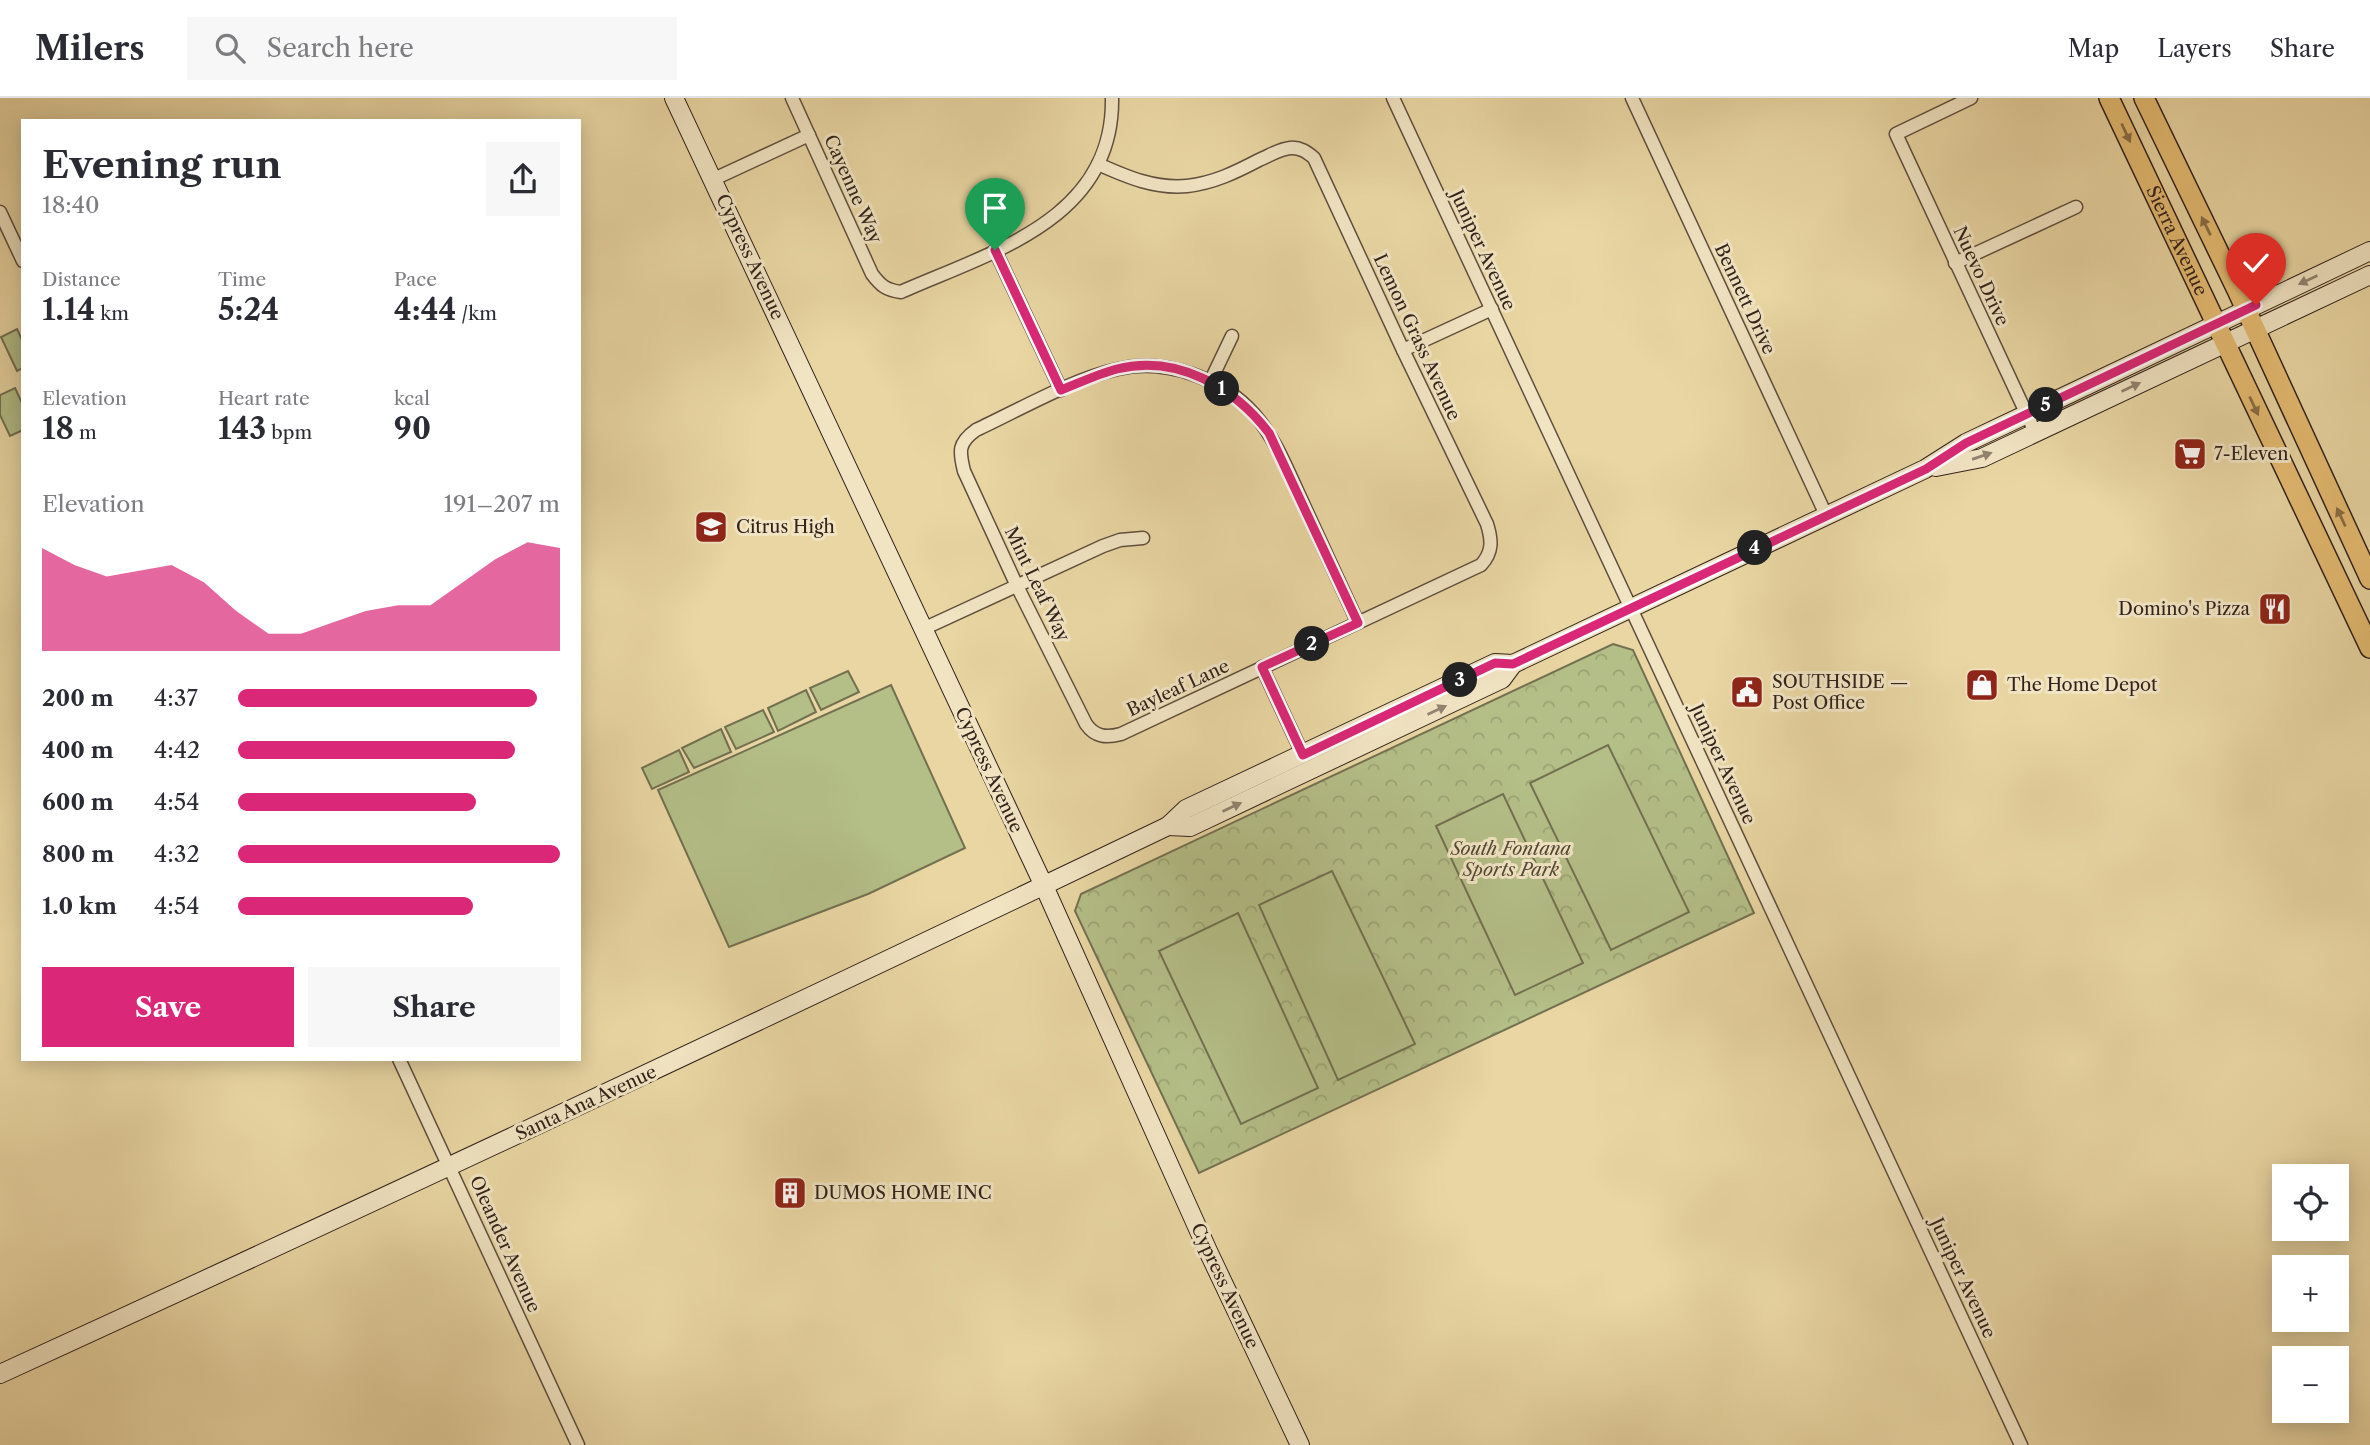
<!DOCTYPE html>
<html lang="en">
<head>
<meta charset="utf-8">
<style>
  body { margin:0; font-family:"Libre Caslon Text",serif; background:#f7f7f7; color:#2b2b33; height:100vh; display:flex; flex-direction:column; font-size:26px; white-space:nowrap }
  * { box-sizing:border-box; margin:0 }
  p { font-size:23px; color:#7c7c81 }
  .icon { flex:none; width:38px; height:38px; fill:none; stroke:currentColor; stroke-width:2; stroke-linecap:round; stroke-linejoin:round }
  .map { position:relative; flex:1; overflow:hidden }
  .sheet { position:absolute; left:21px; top:21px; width:560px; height:942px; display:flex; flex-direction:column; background:#fff; border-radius:0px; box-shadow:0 4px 18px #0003 }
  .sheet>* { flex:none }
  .fabs { position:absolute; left:2272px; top:1066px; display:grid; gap:14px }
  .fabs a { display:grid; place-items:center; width:77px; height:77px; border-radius:0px; background:#fff; box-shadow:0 4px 18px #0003; font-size:35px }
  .pin { position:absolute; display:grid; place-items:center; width:60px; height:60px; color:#fff; margin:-72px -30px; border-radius:50% 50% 50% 0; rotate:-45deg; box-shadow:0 0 7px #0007 }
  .pin .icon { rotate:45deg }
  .km { position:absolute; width:35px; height:35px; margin:-18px; border-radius:50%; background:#222; color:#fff; font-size:19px; line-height:35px; text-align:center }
  .round { display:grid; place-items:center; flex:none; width:74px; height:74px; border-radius:0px; background:#f7f7f7 }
  .headline { display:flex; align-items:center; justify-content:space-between; height:119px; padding:0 21px }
  h1 { font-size:38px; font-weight:800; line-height:52px }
  .stats { display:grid; grid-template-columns:repeat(3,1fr); gap:10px; height:119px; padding:7px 21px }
  .stats div { display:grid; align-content:center }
  .stats b { font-size:30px; font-weight:800 }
  .stats small { font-size:19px; font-weight:400 }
  .stats p { font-size:19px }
  .chart { height:196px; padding:14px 21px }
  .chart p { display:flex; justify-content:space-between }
  .chart svg { width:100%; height:126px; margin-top:7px; fill:#db2777; opacity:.7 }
  .primary-button { display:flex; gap:14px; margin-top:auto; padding:14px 21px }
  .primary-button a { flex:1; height:80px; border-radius:0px; background:#db2777; color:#fff; font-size:28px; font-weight:800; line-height:80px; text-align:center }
  .primary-button a+a { background:#f7f7f7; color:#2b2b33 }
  ul { padding:0 21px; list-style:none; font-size:23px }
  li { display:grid; grid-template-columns:112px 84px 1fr; align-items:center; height:52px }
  li i { height:18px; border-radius:9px; background:#db2777 }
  header { display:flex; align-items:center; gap:42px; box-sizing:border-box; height:98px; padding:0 35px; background:#fff; border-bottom:2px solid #e1e1e2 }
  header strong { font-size:33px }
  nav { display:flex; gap:38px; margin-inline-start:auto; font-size:24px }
  .search { width:490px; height:63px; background:#f7f7f7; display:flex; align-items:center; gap:18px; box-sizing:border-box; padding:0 24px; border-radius:0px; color:#7c7c81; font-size:26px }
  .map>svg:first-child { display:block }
</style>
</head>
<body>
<header>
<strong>Milers</strong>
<div class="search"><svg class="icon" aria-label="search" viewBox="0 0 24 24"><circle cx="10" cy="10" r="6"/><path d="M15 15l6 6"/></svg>Search here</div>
<nav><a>Map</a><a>Layers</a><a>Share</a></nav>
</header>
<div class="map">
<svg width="2370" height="1347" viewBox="0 0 2370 1347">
  <defs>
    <pattern id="park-crowns" width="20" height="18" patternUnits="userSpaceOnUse" patternTransform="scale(1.75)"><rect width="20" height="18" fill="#b4be87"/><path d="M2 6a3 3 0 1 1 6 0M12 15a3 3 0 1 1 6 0" fill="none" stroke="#9ba374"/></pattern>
  </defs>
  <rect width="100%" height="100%" fill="#e9d6a3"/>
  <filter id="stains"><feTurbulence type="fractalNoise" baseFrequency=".00286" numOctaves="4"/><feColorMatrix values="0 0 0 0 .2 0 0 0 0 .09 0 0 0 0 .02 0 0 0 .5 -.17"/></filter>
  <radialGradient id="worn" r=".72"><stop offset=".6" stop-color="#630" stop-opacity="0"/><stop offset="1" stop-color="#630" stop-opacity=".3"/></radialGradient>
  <path fill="url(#park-crowns)" stroke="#737052" stroke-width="2" d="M 1613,546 L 1633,552 L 1754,815 L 1199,1075 L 1075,813 L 1081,796 Z"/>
  <g fill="#b4be87" stroke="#737052" stroke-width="2">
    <path d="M 17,231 L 23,244 L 23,270 L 17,273 L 1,239 Z"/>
    <path d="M 15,290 L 23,307 L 23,332 L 10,338 L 0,317 L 0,297 Z"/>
    <path d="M 848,573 L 859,594 L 821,612 L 810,590 Z"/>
    <path d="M 891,587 L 965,750 L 868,796 L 729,849 L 658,692 Z"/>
    <path d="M 806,592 L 816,614 L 778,633 L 768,610 Z"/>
    <path d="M 763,612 L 774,634 L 736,651 L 725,629 Z"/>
    <path d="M 721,631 L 731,654 L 694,670 L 682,650 Z"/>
    <path d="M 1608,647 L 1689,814 L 1611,852 L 1530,685 Z"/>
    <path d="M 679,652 L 689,674 L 652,691 L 642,670 Z"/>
    <path d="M 1503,696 L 1583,865 L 1515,897 L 1436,728 Z"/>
    <path d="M 1332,773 L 1415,946 L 1338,982 L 1259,807 Z"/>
    <path d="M 1238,815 L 1318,990 L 1241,1026 L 1159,853 Z"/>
  </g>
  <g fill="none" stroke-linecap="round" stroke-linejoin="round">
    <defs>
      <g id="street">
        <path d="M 792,0 L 872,176 C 881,188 886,192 901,194 C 991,154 1114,122 1112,0"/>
        <path d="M 1393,0 L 2021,1347"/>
        <path d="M 1632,0 L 1826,417"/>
        <path d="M 1971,0 L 1896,36 L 2035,334"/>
        <path d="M 1098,66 C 1127,79 1155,91 1187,88 C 1214,85 1236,74 1259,62 C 1269,58 1279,51 1290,50 C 1300,49 1307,54 1314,60 L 1403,252 L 1487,426 C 1492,442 1493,454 1481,467 L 1121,636 C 1106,640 1095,639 1086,626 L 1017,488 L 964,373 C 959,353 958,345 976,332 C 1019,312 1072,281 1118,271 C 1165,260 1222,280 1254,316 C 1275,340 1287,371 1300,399 C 1319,441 1339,483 1358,525"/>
        <path d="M 714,81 L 809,37"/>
        <path d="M 0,114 L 23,163"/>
        <path d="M 995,152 L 1061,292"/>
        <path d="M 1955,165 L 2076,109"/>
        <path d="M 1403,252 L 1492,211"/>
        <path d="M 1210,284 L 1232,238"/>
        <path d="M 923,531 L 1103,448 L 1120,442 L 1143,440"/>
        <path d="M 1262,569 L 1303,657"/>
        <path d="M 399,961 L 578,1347"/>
      </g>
      <g id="secondary">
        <path d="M 674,0 L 1044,788 L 1208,1153 L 1300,1347"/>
        <path d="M 1936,369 L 1982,360 L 2370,177"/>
        <path d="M 1168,728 L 1190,729 L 1502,581 L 1513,566"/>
        <path d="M 0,1276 C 391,1097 780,914 1168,728 L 1186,711 L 1495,565 L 1513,566 L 1925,371 L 1966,345 L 2370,153"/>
      </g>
      <g id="primary">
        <path id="s1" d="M 2109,0 L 2370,550"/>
        <path d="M 2144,0 L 2237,192 L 2370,481"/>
      </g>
    </defs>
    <use href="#street" stroke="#604f3e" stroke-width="15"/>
    <use href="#secondary" stroke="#32221c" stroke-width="20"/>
    <use href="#primary" stroke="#32221c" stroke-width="22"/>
    <use href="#street" stroke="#f1e4c3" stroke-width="12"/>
    <use href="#secondary" stroke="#f1e4c3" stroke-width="18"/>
    <use href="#primary" stroke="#e4bb72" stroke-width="19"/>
  </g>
  <defs><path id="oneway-solid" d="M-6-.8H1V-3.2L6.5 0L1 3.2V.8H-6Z" transform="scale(1.75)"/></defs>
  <g fill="#8b6e47">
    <use href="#oneway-solid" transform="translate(2126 35) rotate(65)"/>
    <use href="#oneway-solid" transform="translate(2206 128) rotate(-116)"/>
    <use href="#oneway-solid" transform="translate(2254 308) rotate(65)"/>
    <use href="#oneway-solid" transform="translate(2341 419) rotate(-115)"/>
  </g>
  <g fill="#928370">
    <use href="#oneway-solid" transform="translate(2308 182) rotate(155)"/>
    <use href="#oneway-solid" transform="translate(2131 289) rotate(-25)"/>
    <use href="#oneway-solid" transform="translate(1982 358) rotate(-19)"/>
    <use href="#oneway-solid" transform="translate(1437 612) rotate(-25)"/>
    <use href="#oneway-solid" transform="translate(1232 709) rotate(-25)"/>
  </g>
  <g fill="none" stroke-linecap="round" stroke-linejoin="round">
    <defs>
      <path id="route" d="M 995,152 L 1061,292 C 1079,285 1098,276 1117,271 C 1177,256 1234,289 1269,335 L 1358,525 L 1262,569 L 1303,657 L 1495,565 L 1513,566 L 1926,371 L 1966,345 L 2256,207"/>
    </defs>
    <use href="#route" stroke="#fff" stroke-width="14"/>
    <use href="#route" stroke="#db2777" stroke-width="9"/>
  </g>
  <defs>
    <symbol id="supermarket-square" viewBox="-11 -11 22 22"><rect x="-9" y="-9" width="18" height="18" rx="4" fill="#8f2418" stroke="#f1e4c3"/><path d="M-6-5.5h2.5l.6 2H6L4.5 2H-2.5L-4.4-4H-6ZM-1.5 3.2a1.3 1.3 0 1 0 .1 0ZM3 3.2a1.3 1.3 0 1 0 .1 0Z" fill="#fff"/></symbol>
    <symbol id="school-square" viewBox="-11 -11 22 22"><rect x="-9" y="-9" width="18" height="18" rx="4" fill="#8f2418" stroke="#f1e4c3"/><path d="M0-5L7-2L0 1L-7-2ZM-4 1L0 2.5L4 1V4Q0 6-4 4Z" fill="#fff"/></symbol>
    <symbol id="restaurant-square" viewBox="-11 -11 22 22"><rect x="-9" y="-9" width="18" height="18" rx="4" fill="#8f2418" stroke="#f1e4c3"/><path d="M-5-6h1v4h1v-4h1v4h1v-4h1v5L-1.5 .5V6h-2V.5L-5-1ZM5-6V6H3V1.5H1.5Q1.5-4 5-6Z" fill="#fff"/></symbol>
    <symbol id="shop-square" viewBox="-11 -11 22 22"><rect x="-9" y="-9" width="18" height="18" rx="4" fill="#8f2418" stroke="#f1e4c3"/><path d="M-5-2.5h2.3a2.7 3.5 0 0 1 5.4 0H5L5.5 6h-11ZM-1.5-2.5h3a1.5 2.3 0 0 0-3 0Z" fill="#fff"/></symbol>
    <symbol id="civic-square" viewBox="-11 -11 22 22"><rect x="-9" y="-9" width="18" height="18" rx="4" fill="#8f2418" stroke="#f1e4c3"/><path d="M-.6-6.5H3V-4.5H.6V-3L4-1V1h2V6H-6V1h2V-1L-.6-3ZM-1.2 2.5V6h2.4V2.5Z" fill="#fff"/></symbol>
    <symbol id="building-square" viewBox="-11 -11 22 22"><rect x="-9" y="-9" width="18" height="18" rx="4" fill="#8f2418" stroke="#f1e4c3"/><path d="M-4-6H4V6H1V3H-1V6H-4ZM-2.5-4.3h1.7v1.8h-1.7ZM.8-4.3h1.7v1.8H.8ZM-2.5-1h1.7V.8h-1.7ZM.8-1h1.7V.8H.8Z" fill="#fff"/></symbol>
  </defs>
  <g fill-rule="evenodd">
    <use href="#supermarket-square" x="2171" y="337" width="38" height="38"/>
    <use href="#school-square" x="692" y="410" width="38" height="38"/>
    <use href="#restaurant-square" x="2256" y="492" width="38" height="38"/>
    <use href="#shop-square" x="1963" y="568" width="38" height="38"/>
    <use href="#civic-square" x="1728" y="575" width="38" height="38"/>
    <use href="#building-square" x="771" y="1076" width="38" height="38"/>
  </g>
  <g text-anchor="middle" stroke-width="6" stroke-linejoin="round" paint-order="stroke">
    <g font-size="18" fill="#32221c" stroke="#f1e4c3">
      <text transform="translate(853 91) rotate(66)" y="6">Cayenne Way</text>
      <text dy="6" stroke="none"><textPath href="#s1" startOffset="158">Sierra Avenue</textPath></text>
      <text transform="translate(1483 152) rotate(65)" y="6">Juniper Avenue</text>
      <text transform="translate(750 159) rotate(65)" y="6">Cypress Avenue</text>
      <text transform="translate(1981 178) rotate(65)" y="6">Nuevo Drive</text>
      <text transform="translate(1745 201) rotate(65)" y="6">Bennett Drive</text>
      <text transform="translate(1417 239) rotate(65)" y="6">Lemon Grass Avenue</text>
      <text transform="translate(1037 486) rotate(64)" y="6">Mint Leaf Way</text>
      <text transform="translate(1178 590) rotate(-25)" y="6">Bayleaf Lane</text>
      <text transform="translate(1723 666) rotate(65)" y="6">Juniper Avenue</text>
      <text transform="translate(989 672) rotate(65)" y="6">Cypress Avenue</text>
      <text transform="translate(586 1005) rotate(-25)" y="6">Santa Ana Avenue</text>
      <text transform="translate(505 1146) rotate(66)" y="6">Oleander Avenue</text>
      <text transform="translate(1963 1180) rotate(65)" y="6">Juniper Avenue</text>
      <text transform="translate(1225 1188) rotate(65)" y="6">Cypress Avenue</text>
    </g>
    <g font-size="18" fill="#32221c" stroke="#f1e4c3" text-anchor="start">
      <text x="2214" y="362">7-Eleven</text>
      <text x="736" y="435">Citrus High</text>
      <text x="2250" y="517" text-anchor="end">Domino's Pizza</text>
      <text x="1772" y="590">SOUTHSIDE —<tspan x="1772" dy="21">Post Office</tspan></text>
      <text x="2007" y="593">The Home Depot</text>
      <text x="814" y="1101">DUMOS HOME INC</text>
    </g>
    <g font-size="18" font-style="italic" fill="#524937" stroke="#f1e4c3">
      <text x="1511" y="757">South Fontana<tspan x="1511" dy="21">Sports Park</tspan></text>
    </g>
  </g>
  <rect width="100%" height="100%" filter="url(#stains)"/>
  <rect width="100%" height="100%" fill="url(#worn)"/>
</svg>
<div class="fabs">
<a><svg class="icon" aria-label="locate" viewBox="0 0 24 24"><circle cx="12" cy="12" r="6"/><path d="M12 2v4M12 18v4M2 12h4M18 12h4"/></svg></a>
<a>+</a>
<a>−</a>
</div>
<div class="pin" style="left:995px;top:152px;background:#1e9e55"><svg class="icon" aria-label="arrive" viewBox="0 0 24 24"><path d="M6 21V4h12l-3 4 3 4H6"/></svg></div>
<div class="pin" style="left:2256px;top:207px;background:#d93025"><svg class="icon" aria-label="check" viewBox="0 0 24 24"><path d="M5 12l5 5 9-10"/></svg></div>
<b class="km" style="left:1222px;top:291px">1</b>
<b class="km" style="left:1312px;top:546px">2</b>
<b class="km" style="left:1460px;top:582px">3</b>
<b class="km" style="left:1755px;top:450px">4</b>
<b class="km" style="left:2046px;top:307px">5</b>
<section class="sheet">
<div class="headline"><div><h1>Evening run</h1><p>18:40</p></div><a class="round"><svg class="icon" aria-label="share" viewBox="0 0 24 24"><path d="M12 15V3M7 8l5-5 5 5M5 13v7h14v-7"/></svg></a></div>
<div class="stats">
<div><p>Distance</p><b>1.14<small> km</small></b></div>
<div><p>Time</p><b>5:24</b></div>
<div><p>Pace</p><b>4:44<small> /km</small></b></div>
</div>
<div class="stats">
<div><p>Elevation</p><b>18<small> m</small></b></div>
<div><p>Heart rate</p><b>143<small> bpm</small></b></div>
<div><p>kcal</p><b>90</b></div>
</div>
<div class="chart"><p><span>Elevation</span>191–207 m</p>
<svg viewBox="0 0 160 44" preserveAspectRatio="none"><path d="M0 44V8L10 14L20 18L30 16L40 14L50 20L60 30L70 38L80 38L90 34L100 30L110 28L120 28L130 20L140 12L150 6L160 8V44z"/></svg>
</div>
<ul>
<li><b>200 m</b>4:37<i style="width:93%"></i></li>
<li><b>400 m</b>4:42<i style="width:86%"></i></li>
<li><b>600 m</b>4:54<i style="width:74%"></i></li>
<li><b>800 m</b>4:32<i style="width:100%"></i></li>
<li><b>1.0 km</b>4:54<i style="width:73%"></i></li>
</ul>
<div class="primary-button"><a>Save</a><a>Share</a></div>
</section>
</div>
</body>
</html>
